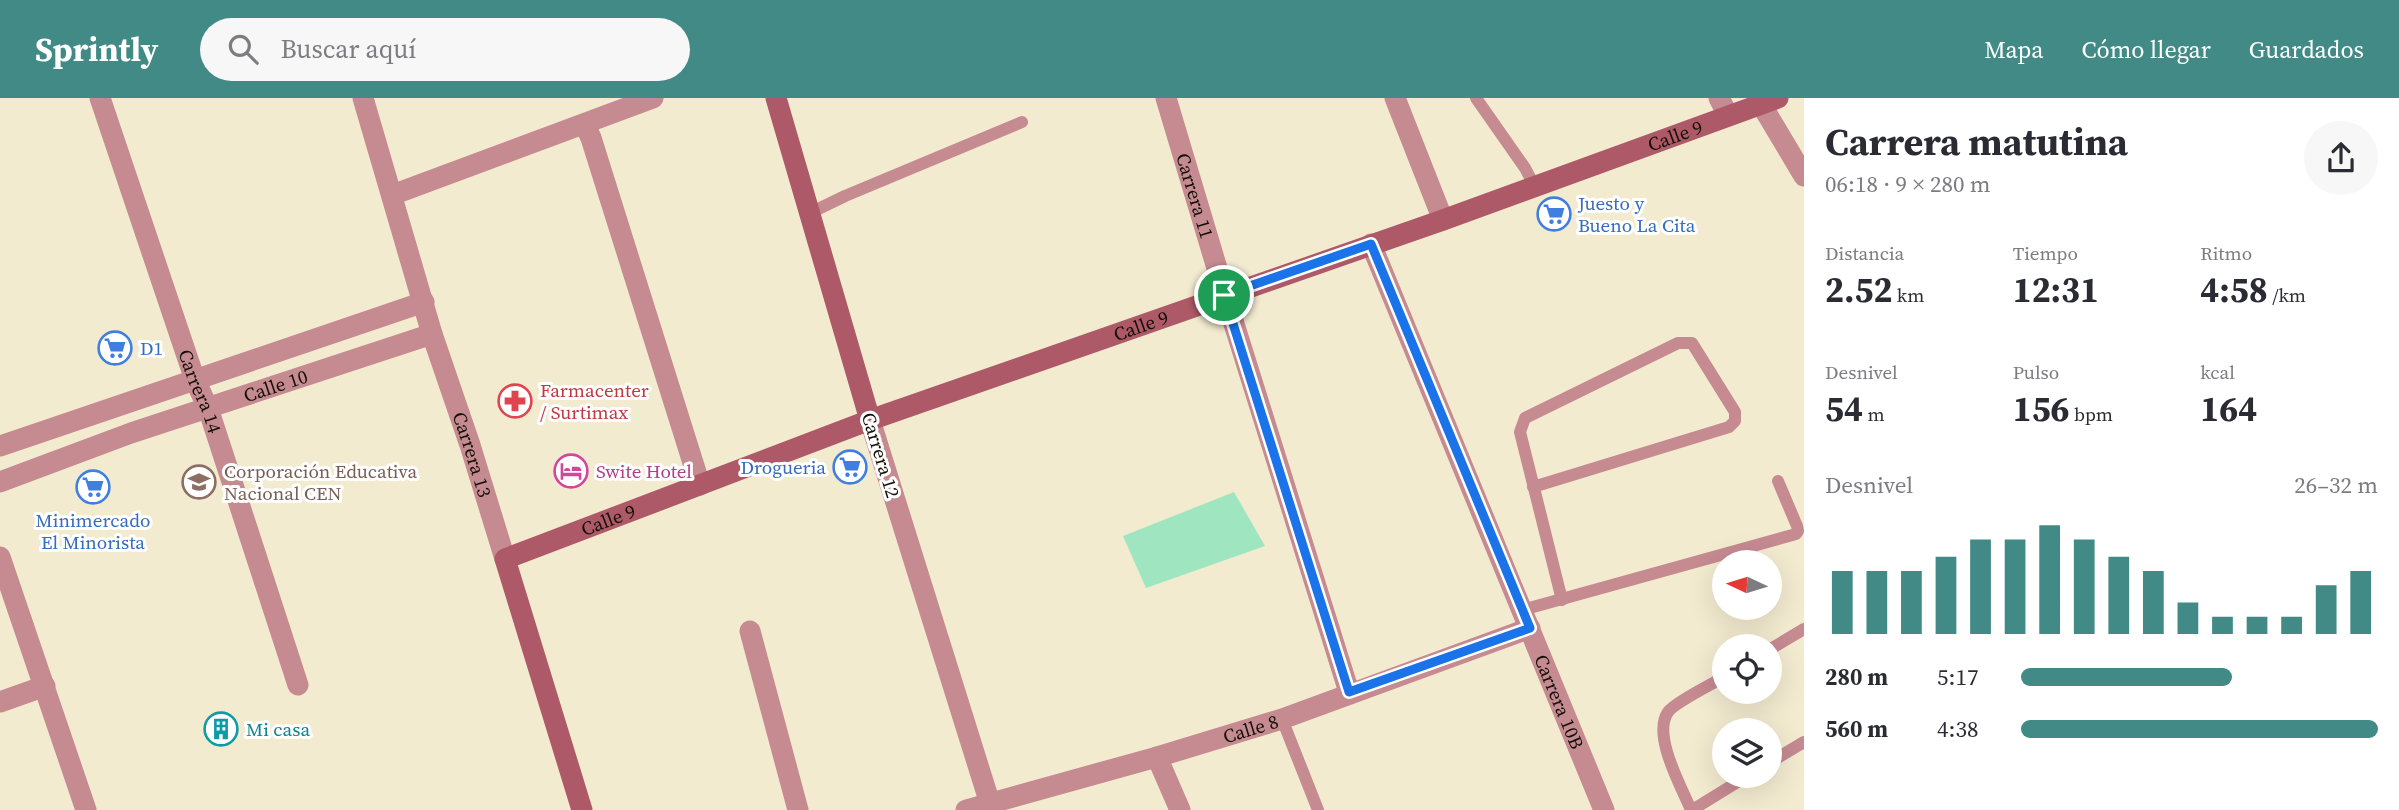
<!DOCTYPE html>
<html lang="es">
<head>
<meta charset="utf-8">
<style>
  body { margin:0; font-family:"Source Serif 4",serif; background:#f7f7f7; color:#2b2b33; height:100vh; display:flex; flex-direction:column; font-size:26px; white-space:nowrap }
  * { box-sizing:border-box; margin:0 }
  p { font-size:23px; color:#7c7c81 }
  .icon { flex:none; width:38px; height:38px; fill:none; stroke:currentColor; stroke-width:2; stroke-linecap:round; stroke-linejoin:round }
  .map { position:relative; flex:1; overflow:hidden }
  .drawer { display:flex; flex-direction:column; background:#fff; width:595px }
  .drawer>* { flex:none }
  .needle { width:46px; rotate:274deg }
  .tools { position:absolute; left:1712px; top:452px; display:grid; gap:14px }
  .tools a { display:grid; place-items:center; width:70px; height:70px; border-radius:50%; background:#fff; box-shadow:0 7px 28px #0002; font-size:35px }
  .pin { position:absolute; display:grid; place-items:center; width:60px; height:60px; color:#fff; margin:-30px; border:4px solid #fff; border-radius:50%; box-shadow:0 2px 7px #0007 }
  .round { display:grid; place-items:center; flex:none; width:74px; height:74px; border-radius:37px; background:#f7f7f7 }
  .headline { display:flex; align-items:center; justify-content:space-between; height:119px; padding:0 21px }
  h1 { font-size:38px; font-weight:700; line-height:52px }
  .metrics { display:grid; grid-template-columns:repeat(3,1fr); gap:10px; height:119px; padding:7px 21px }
  .metrics div { display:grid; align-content:center }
  .metrics b { font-size:35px; font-weight:700 }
  .metrics small { font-size:19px; font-weight:400 }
  .metrics p { font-size:19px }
  .chart { height:196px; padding:14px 21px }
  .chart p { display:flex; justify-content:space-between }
  .chart svg { width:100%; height:126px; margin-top:7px; stroke:#428a86; stroke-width:6 }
  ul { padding:0 21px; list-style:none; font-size:23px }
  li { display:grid; grid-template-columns:112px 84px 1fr; align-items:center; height:52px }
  li i { height:18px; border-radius:9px; background:#428a86 }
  header { display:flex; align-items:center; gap:42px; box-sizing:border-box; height:98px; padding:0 35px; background:#428a86; color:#fff }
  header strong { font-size:33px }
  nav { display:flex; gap:38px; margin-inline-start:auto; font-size:24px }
  .search { width:490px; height:63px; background:#f7f7f7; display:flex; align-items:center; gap:18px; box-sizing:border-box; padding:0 24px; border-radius:38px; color:#7c7c81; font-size:26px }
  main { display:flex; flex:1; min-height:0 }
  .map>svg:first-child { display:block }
</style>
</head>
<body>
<header>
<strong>Sprintly</strong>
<div class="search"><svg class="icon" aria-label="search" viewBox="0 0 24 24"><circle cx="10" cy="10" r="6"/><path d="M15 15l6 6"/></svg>Buscar aquí</div>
<nav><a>Mapa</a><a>Cómo llegar</a><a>Guardados</a></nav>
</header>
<main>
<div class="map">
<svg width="1804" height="712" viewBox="0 0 1804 712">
  <rect width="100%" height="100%" fill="#f3ebd0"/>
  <path fill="#9fe6c0" d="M 1234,394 L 1265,448 L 1146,490 L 1123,438 Z"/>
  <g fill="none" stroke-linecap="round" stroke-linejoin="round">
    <g stroke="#c68a91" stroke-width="12">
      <path d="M 1476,0 L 1525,70 L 1535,89"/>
      <path d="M 810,115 L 845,98 L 1022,24"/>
      <path d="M 1533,389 L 1729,329 L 1735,323 L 1735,314 L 1692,245 L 1678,245 L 1525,320 L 1520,334 L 1562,502"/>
      <path d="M 1522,512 L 1796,436 L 1798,433 L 1797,428 L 1778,383"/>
      <path d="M 1769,552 L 1804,531"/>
      <path d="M 1282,621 L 1318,712"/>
      <path d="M 1769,665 L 1804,644"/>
      <path d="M 1691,712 C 1681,688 1652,637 1668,614 C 1674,605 1712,586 1724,579"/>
      <path d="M 1692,712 L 1749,677"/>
    </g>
    <g stroke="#c68a91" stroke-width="21">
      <path id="s1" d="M 100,0 L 195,282 L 208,310 L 298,587"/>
      <path id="s2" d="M 363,0 L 432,236 L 470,347 L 505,461"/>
      <path id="s3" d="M 1166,0 L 1225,197 L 1349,594"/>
      <path d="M 1395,0 L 1443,122"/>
      <path d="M 1719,0 L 1728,17"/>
      <path d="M 1761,6 L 1804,78"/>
      <path d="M 585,27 L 591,40 L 700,387"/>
      <path d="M 392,97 L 653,0"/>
      <path id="s4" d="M 1371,146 L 1604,712"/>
      <path d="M 870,322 L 992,712"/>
      <path d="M 0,348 L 424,204"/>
      <path id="s5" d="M 0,384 L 131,335 L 432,236"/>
      <path d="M 0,459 L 86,712"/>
      <path d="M 750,533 L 798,712"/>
      <path d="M 0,604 L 45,588"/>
      <path d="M 1157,659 L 1180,712"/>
      <path id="s6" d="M 966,712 L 1157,659 L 1282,621 L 1530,530"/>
    </g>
    <g stroke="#ae5967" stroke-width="21">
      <path d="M 776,0 L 870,322"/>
      <path id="s7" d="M 582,712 L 505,461 L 870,322 L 1443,122 L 1778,0"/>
    </g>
  </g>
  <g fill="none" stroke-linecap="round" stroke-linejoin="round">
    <defs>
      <path id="route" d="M 1371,146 L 1530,530 L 1349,594 L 1224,197 Z"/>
    </defs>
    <use href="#route" stroke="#fff" stroke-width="14"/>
    <use href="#route" stroke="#1a73e8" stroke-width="9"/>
  </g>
  <defs>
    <symbol id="supermarket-ring" viewBox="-11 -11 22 22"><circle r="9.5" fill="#fff" stroke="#3f7fe0" stroke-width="1.5"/><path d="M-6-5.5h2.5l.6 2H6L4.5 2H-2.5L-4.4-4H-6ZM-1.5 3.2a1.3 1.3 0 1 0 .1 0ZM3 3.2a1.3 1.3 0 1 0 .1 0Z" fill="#3f7fe0"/></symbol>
    <symbol id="pharmacy-ring" viewBox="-11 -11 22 22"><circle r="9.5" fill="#fff" stroke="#e0444e" stroke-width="1.5"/><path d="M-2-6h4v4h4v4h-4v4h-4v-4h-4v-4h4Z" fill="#e0444e"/></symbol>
    <symbol id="hotel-ring" viewBox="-11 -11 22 22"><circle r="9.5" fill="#fff" stroke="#d1479c" stroke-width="1.5"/><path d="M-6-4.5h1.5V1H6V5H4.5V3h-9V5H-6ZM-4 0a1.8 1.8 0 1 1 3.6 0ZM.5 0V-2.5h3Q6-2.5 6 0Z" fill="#d1479c"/></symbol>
    <symbol id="university-ring" viewBox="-11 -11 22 22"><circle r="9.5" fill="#fff" stroke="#8d6e63" stroke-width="1.5"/><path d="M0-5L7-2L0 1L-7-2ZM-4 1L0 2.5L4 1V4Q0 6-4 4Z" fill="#8d6e63"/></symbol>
    <symbol id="building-ring" viewBox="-11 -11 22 22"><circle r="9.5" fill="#fff" stroke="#0f9aa8" stroke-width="1.5"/><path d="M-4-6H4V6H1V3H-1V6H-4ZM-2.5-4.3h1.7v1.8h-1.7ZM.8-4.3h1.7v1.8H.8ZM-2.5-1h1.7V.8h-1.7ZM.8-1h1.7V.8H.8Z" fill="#0f9aa8"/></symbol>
  </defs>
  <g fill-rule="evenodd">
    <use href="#supermarket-ring" x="1535" y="97" width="38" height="38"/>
    <use href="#supermarket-ring" x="96" y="231" width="38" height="38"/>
    <use href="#pharmacy-ring" x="496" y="284" width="38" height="38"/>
    <use href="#supermarket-ring" x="831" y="350" width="38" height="38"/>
    <use href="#hotel-ring" x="552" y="354" width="38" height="38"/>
    <use href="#university-ring" x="180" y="365" width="38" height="38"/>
    <use href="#supermarket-ring" x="74" y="370" width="38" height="38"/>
    <use href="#building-ring" x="202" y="612" width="38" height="38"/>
  </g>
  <g text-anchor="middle" stroke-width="6" stroke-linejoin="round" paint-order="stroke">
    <g font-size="19" fill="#121007" stroke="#fff">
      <text dy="7" stroke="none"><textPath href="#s7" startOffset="1507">Calle 9</textPath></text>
      <text dy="7" stroke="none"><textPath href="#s3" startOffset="102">Carrera 11</textPath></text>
      <text dy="7" stroke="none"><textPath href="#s7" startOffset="940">Calle 9</textPath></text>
      <text dy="7" stroke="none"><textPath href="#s5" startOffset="292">Calle 10</textPath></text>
      <text dy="7" stroke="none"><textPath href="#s1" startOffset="310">Carrera 14</textPath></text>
      <text dy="7" stroke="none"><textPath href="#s2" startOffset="373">Carrera 13</textPath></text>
      <text transform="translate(881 357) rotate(73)" y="7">Carrera 12</text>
      <text dy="7" stroke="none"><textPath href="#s7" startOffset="373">Calle 9</textPath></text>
      <text dy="7" stroke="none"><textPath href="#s4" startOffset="495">Carrera 10B</textPath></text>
      <text dy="7" stroke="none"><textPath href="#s6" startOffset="296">Calle 8</textPath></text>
    </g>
    <g font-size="19" fill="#366cbe" stroke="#fff" text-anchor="start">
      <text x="1578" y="112">Juesto y<tspan x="1578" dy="22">Bueno La Cita</tspan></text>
      <text x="140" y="257">D1</text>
      <text x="826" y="376" text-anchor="end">Drogueria</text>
      <text x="93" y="429" text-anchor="middle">Minimercado<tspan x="93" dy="22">El Minorista</tspan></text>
    </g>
    <g font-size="19" fill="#be3a42" stroke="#fff" text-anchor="start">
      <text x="540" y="299">Farmacenter<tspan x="540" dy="22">/ Surtimax</tspan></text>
    </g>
    <g font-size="19" fill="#785e54" stroke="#fff" text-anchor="start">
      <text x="224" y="380">Corporación Educativa<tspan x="224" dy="22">Nacional CEN</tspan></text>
    </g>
    <g font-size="19" fill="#b23c85" stroke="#fff" text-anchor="start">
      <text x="596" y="380">Swite Hotel</text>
    </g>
    <g font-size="19" fill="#0d838f" stroke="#fff" text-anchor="start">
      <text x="246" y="638">Mi casa</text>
    </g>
  </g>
</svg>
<div class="tools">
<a><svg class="needle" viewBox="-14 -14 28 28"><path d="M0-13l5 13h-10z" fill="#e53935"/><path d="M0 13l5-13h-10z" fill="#7c7c81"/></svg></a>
<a><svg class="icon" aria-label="locate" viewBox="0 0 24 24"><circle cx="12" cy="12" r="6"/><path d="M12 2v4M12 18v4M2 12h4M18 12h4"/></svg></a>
<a><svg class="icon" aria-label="layers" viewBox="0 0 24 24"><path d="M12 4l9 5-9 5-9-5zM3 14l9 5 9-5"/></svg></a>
</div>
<div class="pin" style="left:1224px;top:197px;background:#1e9e55"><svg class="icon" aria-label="arrive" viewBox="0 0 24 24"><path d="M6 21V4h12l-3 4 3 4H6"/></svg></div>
</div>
<section class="drawer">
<div class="headline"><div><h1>Carrera matutina</h1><p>06:18 · 9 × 280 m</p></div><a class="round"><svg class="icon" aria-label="share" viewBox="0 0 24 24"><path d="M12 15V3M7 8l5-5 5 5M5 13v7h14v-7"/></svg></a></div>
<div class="metrics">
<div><p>Distancia</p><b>2.52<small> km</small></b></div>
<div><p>Tiempo</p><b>12:31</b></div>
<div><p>Ritmo</p><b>4:58<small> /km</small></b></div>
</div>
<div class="metrics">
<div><p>Desnivel</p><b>54<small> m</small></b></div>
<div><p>Pulso</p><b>156<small> bpm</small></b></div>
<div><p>kcal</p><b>164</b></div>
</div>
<div class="chart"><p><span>Desnivel</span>26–32 m</p>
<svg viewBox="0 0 160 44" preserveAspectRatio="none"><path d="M5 44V22M15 44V22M25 44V22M35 44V17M45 44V11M55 44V11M65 44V6M75 44V11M85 44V17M95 44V22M105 44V33M115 44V38M125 44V38M135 44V38M145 44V27M155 44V22"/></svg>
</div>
<ul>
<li><b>280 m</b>5:17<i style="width:59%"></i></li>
<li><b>560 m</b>4:38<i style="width:100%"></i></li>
</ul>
</section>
</main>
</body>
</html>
